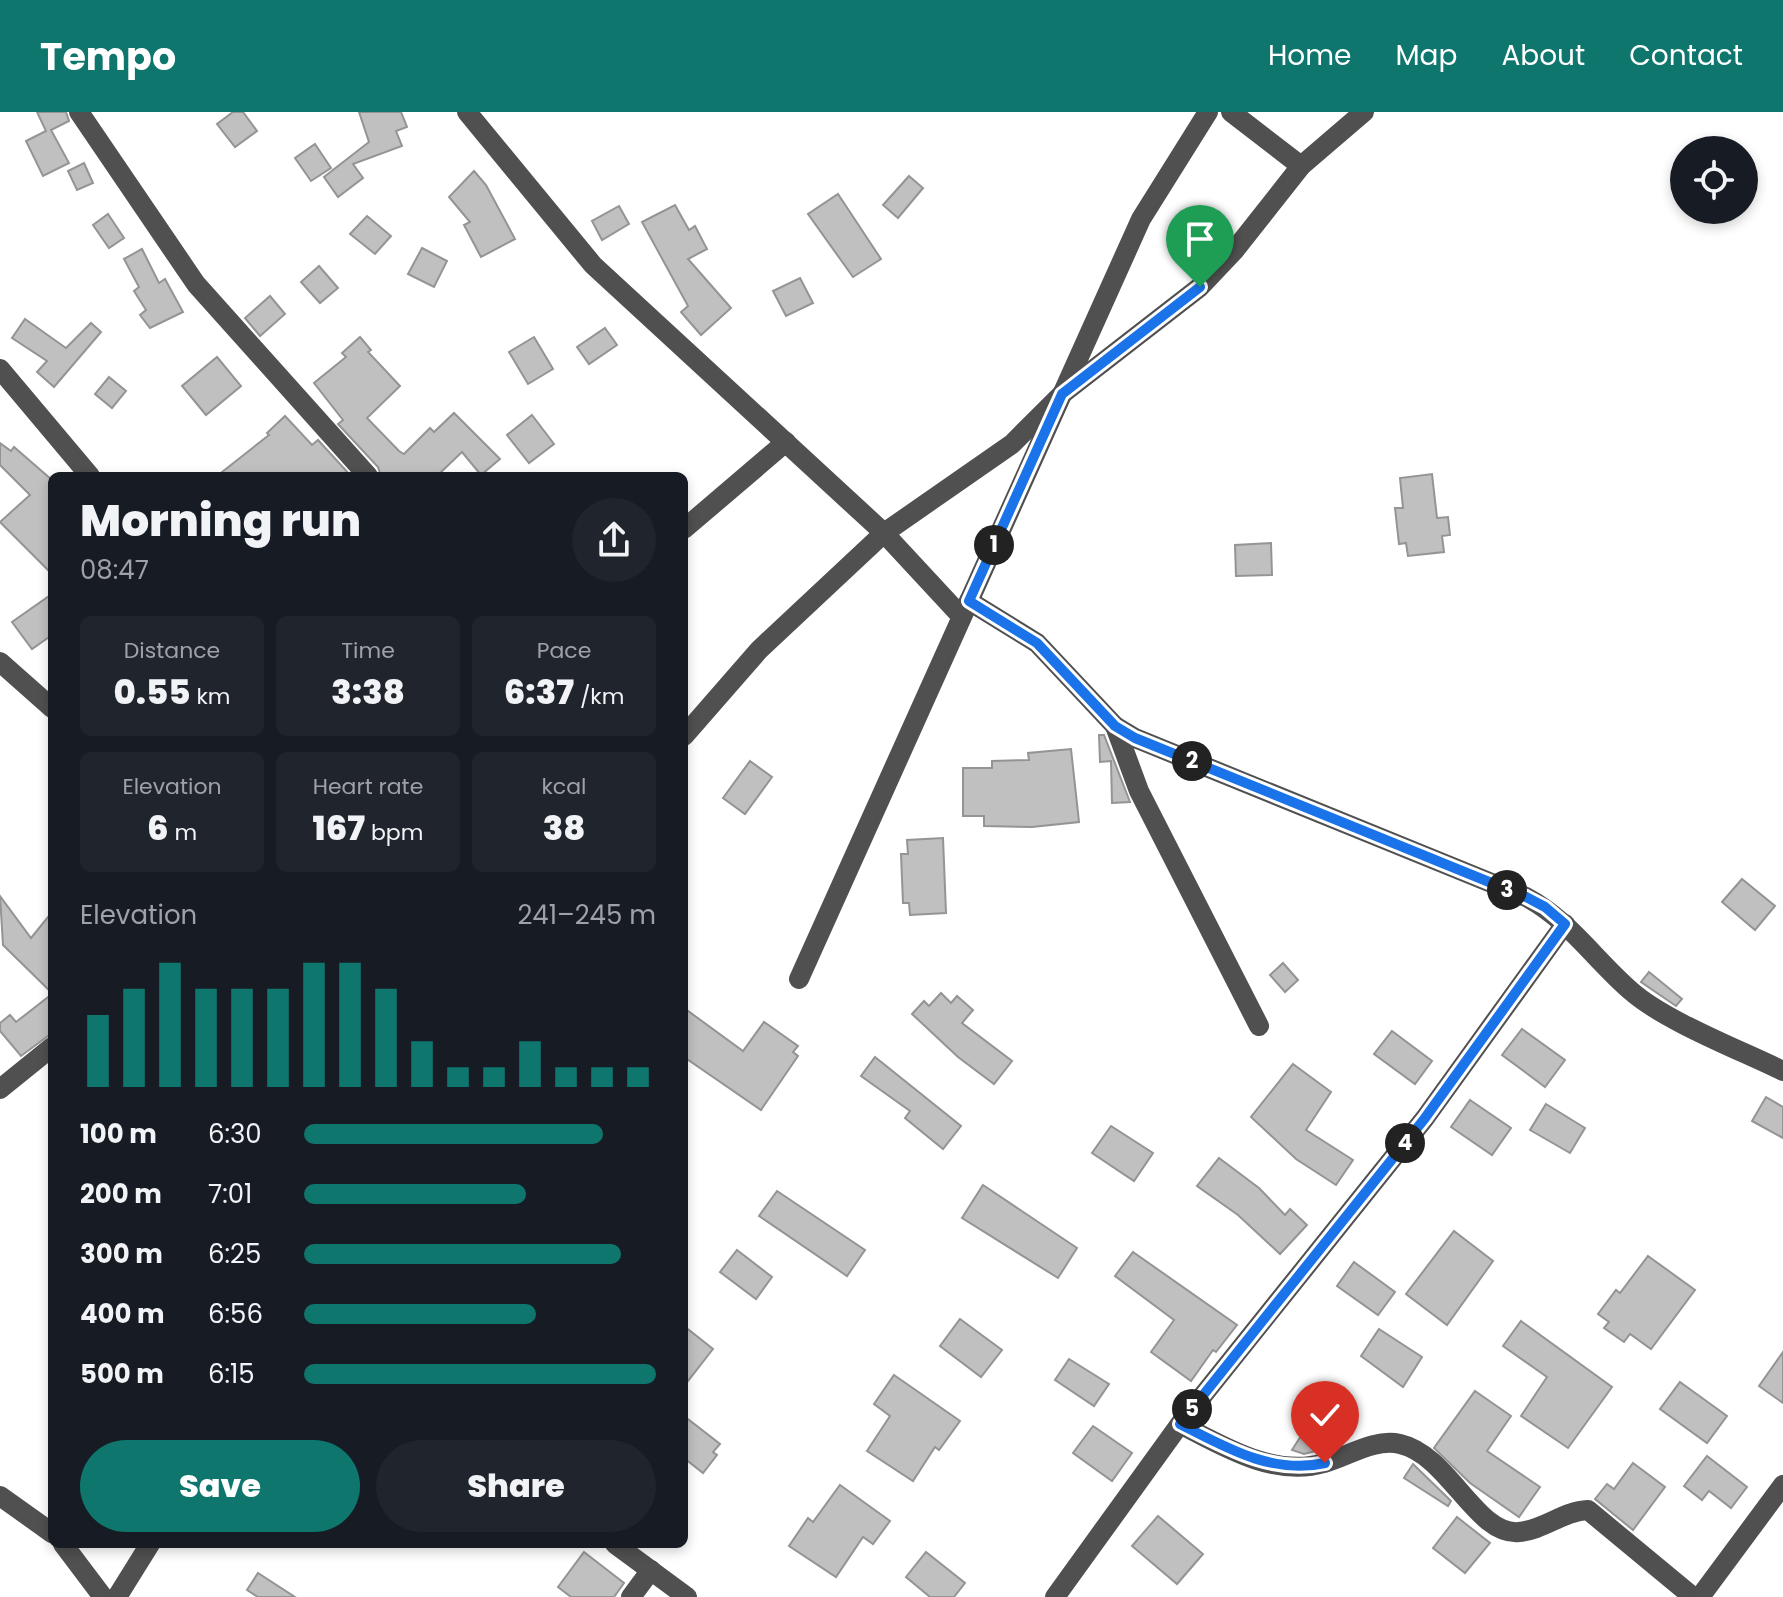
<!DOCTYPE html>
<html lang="en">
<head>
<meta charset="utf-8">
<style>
  body { margin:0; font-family:Poppins,sans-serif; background:#20242c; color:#f1f3f6; height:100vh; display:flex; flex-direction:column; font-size:30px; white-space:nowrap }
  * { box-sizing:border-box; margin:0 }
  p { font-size:26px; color:#9ea1a6 }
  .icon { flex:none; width:44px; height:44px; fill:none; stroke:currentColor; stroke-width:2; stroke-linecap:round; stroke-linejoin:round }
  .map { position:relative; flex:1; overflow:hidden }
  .details { position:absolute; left:48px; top:360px; width:640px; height:1076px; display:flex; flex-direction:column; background:#171b24; border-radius:12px; box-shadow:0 4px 12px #0003 }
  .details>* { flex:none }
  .controls { position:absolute; left:1670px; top:24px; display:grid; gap:16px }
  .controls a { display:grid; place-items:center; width:88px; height:88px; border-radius:50%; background:#171b24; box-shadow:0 4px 12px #0003; font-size:40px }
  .pin { position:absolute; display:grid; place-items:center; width:68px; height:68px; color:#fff; margin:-82px -34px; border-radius:50% 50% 50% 0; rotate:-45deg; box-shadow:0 0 8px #0007 }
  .pin .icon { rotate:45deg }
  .km { position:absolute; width:40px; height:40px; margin:-20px; border-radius:50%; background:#222; color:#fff; font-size:22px; line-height:40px; text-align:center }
  .round { display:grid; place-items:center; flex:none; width:84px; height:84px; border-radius:42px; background:#20242c }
  .head { display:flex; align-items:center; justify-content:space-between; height:136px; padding:0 32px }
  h1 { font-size:44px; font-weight:800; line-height:60px }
  .metrics { display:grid; grid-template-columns:repeat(3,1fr); gap:12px; height:136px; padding:8px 32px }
  .metrics div { display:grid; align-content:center; border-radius:12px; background:#20242c; text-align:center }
  .metrics b { font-size:34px; font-weight:800 }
  .metrics small { font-size:22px; font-weight:400 }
  .metrics p { font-size:22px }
  .chart { height:224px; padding:16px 32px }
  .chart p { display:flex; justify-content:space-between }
  .chart svg { width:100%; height:144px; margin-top:8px; stroke:#0f766e; stroke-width:6 }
  .primary-button { display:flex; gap:16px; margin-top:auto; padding:16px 32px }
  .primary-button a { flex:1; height:92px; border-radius:48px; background:#0f766e; color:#fff; font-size:32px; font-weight:800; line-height:92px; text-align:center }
  .primary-button a+a { background:#20242c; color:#f1f3f6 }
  ul { padding:0 32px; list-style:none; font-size:26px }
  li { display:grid; grid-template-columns:128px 96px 1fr; align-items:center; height:60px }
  li i { height:20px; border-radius:10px; background:#0f766e }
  header { display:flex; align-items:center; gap:48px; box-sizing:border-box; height:112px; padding:0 40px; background:#0f766e; color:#fff }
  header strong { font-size:38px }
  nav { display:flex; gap:44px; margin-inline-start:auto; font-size:28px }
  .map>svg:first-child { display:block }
</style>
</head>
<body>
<header>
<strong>Tempo</strong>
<nav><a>Home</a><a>Map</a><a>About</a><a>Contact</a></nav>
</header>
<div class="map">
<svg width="1783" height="1485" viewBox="0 0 1783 1485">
  <rect width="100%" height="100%" fill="#fff"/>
  <g fill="#c0c0c0" stroke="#949494" stroke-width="2">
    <path d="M 37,0 L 66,0 L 69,9 L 51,18 L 69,51 L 43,64 L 26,29 L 46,19 Z"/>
    <path d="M 233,0 L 243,0 L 257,19 L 235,35 L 217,12 Z"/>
    <path d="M 359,0 L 401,0 L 407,15 L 396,19 L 402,34 L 353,52 L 363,66 L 338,85 L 324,65 L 369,30 Z"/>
    <path d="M 315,32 L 331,56 L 311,69 L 295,46 Z"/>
    <path d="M 84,51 L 93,71 L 77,78 L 68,59 Z"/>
    <path d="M 474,59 L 486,73 L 515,127 L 481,145 L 464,113 L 470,110 L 449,85 Z"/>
    <path d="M 909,64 L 923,76 L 898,106 L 883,93 Z"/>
    <path d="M 838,82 L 881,147 L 853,165 L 808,102 Z"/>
    <path d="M 675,93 L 689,118 L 695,114 L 707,137 L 688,147 L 731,196 L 701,223 L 681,200 L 688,194 L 642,110 Z"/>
    <path d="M 619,94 L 629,112 L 602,128 L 592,109 Z"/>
    <path d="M 108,102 L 124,126 L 109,136 L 93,113 Z"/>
    <path d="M 367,104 L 391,124 L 375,142 L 350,122 Z"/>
    <path d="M 422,136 L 447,149 L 434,175 L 408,162 Z"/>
    <path d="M 142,137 L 159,171 L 165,167 L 183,200 L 150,216 L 140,203 L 146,198 L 134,179 L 139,175 L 124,147 Z"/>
    <path d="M 319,154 L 338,176 L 320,191 L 301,170 Z"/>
    <path d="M 800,166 L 813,191 L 786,204 L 773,179 Z"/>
    <path d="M 270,184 L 285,202 L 260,224 L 245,206 Z"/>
    <path d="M 25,207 L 66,236 L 91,211 L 101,220 L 54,275 L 37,260 L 47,249 L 12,226 Z"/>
    <path d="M 605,216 L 617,233 L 589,252 L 577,235 Z"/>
    <path d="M 360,225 L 371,238 L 368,240 L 400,274 L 367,306 L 399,339 L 404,342 L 430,316 L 434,320 L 454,301 L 500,347 L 481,363 L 462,340 L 437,364 L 381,364 L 378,355 L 338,312 L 343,308 L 314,271 L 346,245 L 342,241 Z"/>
    <path d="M 534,225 L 553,257 L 528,272 L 509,240 Z"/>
    <path d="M 217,245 L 241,274 L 206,303 L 182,274 Z"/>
    <path d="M 109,265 L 126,279 L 112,296 L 95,282 Z"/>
    <path d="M 532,303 L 554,332 L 529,351 L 507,323 Z"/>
    <path d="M 285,304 L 312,333 L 318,328 L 351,364 L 217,364 L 269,323 L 267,321 Z"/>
    <path d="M 0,331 L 11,339 L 14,335 L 52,368 L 52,462 L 0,410 L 30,383 L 0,353 Z"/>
    <path d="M 1432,362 L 1437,406 L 1448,405 L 1450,423 L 1442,424 L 1444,440 L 1408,444 L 1406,431 L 1399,432 L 1395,396 L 1403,396 L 1400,366 Z"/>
    <path d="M 1271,431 L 1272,463 L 1236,464 L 1235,433 Z"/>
    <path d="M 52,482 L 52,523 L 32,537 L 12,510 Z"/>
    <path d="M 1099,623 L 1104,623 L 1130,690 L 1112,691 L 1111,649 L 1100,650 Z"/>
    <path d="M 1071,637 L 1079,710 L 1032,715 L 984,714 L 984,704 L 963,704 L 963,656 L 992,656 L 992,649 L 1029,648 L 1028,641 Z"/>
    <path d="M 750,649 L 772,665 L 745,702 L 723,686 Z"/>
    <path d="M 943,726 L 946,801 L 910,803 L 909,791 L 903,791 L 901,742 L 908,742 L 907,728 Z"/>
    <path d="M 1742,767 L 1775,794 L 1755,818 L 1722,790 Z"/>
    <path d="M 0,784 L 31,826 L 52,800 L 52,881 L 3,833 Z"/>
    <path d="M 1283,851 L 1298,868 L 1285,880 L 1270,863 Z"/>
    <path d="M 1649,860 L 1682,887 L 1676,894 L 1641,870 Z"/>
    <path d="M 941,881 L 951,891 L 957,884 L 973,898 L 962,911 L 1012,949 L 994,972 L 958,945 L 912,902 L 924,889 L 929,894 Z"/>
    <path d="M 52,882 L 52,921 L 21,944 L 0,919 L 0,911 L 10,903 L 16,910 Z"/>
    <path d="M 684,896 L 743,939 L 764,910 L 798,934 L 793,940 L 798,944 L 761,998 L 684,945 Z"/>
    <path d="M 1522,917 L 1565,948 L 1545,975 L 1502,943 Z"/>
    <path d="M 1392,919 L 1432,949 L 1415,972 L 1374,942 Z"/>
    <path d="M 875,945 L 961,1014 L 943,1037 L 905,1006 L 910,999 L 861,964 Z"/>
    <path d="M 1293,952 L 1331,980 L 1306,1018 L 1353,1048 L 1336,1073 L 1296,1047 L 1251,1005 Z"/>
    <path d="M 1766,985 L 1783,995 L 1783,1026 L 1752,1009 Z"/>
    <path d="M 1470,988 L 1511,1016 L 1492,1043 L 1451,1015 Z"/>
    <path d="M 1546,992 L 1585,1016 L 1570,1041 L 1530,1018 Z"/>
    <path d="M 1111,1014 L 1153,1041 L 1134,1069 L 1092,1041 Z"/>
    <path d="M 1219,1046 L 1259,1076 L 1285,1103 L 1290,1097 L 1307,1113 L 1280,1142 L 1238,1103 L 1197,1074 Z"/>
    <path d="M 983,1073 L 1077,1136 L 1058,1166 L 962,1106 Z"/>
    <path d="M 777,1079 L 865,1138 L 847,1164 L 759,1104 Z"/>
    <path d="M 1454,1119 L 1493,1149 L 1447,1213 L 1406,1182 Z"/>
    <path d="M 737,1138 L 772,1165 L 756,1187 L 720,1160 Z"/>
    <path d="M 1133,1140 L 1237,1213 L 1216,1240 L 1213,1238 L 1191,1269 L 1151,1240 L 1174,1208 L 1115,1164 Z"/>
    <path d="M 1648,1144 L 1695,1178 L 1651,1237 L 1630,1222 L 1624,1230 L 1604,1216 L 1609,1210 L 1598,1202 L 1616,1178 L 1620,1181 Z"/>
    <path d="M 1354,1150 L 1395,1180 L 1378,1203 L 1337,1174 Z"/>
    <path d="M 960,1207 L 1002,1238 L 981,1265 L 940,1234 Z"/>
    <path d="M 1521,1209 L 1612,1275 L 1568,1336 L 1521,1304 L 1547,1265 L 1503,1234 Z"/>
    <path d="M 684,1214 L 713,1237 L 684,1274 Z"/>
    <path d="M 1379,1217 L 1422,1245 L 1403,1275 L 1361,1244 Z"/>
    <path d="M 1783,1240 L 1783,1291 L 1759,1274 Z"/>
    <path d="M 1069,1247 L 1109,1272 L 1094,1294 L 1055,1268 Z"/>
    <path d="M 894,1263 L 960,1309 L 939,1338 L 935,1335 L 913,1369 L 867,1339 L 890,1304 L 874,1292 Z"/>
    <path d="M 1680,1270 L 1727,1304 L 1707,1331 L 1660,1297 Z"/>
    <path d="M 1475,1279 L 1511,1304 L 1487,1339 L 1540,1375 L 1519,1405 L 1470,1371 L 1434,1336 Z"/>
    <path d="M 684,1304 L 720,1332 L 713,1340 L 717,1343 L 703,1361 L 684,1346 Z"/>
    <path d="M 1093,1314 L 1132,1341 L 1112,1369 L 1073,1341 Z"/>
    <path d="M 1306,1316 L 1335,1334 L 1304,1342 L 1292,1338 Z"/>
    <path d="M 1707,1344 L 1747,1375 L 1731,1396 L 1709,1379 L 1702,1388 L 1684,1374 Z"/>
    <path d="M 1633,1351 L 1665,1375 L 1633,1418 L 1595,1387 L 1607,1372 L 1614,1377 Z"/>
    <path d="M 1413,1352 L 1451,1389 L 1448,1394 L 1404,1366 Z"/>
    <path d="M 840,1373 L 890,1409 L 873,1432 L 863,1425 L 836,1465 L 789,1434 L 808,1406 L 813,1410 Z"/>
    <path d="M 1158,1404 L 1203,1442 L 1177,1472 L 1132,1434 Z"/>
    <path d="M 1457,1405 L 1490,1431 L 1465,1461 L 1433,1436 Z"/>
    <path d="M 584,1440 L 624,1471 L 614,1485 L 571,1485 L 558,1475 Z"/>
    <path d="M 926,1440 L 965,1471 L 954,1485 L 930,1485 L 906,1465 Z"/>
    <path d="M 258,1461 L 295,1485 L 258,1485 L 247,1478 Z"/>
  </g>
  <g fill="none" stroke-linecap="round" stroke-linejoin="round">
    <g stroke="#505050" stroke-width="20">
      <path d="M 79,0 L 196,172 L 368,364"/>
      <path d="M 467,0 L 593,153 L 884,421 L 961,504"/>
      <path d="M 1231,0 L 1301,54"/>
      <path d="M 0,257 L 90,364"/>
      <path d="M 684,417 L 786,330"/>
      <path d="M 969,489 L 1037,531 L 1115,614 L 1135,626 L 1526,785 C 1568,807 1595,848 1631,879 C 1665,909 1740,938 1783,959"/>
      <path d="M 0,550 L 52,596"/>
      <path d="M 1115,614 L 1139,679 L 1259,914"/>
      <path d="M 684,624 L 759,538 L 884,421 L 1012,332 L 1062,282 L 1200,175 L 1234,139 L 1301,54 L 1364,0"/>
      <path d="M 799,867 L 1141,107 L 1208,0"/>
      <path d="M 0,977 L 52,935"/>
      <path d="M 1180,1312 C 1223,1334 1274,1366 1324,1351 C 1347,1345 1374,1326 1400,1332 C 1449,1343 1476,1424 1519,1420 C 1544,1418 1563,1399 1588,1398 L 1693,1485"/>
      <path d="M 0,1384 L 52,1421"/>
      <path d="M 63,1432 L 103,1485"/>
      <path d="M 615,1432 L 687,1485"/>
      <path d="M 117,1485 L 150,1432"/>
      <path d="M 631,1485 L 651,1458"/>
      <path d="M 1055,1485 L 1180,1312 L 1425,1006 L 1565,812"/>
      <path d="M 1700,1485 L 1783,1373"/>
    </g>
  </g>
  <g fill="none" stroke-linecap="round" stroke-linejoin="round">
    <defs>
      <path id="route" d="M 1200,175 L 1062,282 L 969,489 L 1037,531 L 1115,614 L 1135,626 L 1526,785 L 1545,795 L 1565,812 L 1425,1006 L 1180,1312 C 1225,1335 1272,1363 1325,1351"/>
    </defs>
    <use href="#route" stroke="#fff" stroke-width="16"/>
    <use href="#route" stroke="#1a73e8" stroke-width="10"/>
  </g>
</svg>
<div class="controls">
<a><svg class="icon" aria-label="locate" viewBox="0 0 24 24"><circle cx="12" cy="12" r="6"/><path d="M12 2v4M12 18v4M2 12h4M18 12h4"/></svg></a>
</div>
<div class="pin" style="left:1200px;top:175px;background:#1e9e55"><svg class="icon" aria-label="arrive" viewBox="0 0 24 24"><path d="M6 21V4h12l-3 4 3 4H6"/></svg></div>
<div class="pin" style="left:1325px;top:1351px;background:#d93025"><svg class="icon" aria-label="check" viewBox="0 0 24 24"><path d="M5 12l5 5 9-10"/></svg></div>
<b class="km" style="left:994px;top:433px">1</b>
<b class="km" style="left:1192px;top:649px">2</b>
<b class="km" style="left:1507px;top:778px">3</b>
<b class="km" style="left:1405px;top:1031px">4</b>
<b class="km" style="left:1192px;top:1297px">5</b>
<section class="details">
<div class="head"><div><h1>Morning run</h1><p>08:47</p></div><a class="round"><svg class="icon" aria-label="share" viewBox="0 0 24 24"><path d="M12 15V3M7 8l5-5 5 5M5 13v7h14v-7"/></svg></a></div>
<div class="metrics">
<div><p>Distance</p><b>0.55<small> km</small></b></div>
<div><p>Time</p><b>3:38</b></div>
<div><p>Pace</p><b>6:37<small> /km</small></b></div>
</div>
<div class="metrics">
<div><p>Elevation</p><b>6<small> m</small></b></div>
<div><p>Heart rate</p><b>167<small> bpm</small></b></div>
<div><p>kcal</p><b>38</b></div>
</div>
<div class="chart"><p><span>Elevation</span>241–245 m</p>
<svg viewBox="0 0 160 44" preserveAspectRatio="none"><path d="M5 44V22M15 44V14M25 44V6M35 44V14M45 44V14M55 44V14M65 44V6M75 44V6M85 44V14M95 44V30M105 44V38M115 44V38M125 44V30M135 44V38M145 44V38M155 44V38"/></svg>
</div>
<ul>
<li><b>100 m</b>6:30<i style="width:85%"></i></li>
<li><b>200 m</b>7:01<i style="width:63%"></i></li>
<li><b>300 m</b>6:25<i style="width:90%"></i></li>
<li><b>400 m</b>6:56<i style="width:66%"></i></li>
<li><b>500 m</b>6:15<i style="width:100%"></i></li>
</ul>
<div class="primary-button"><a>Save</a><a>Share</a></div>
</section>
</div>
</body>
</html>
